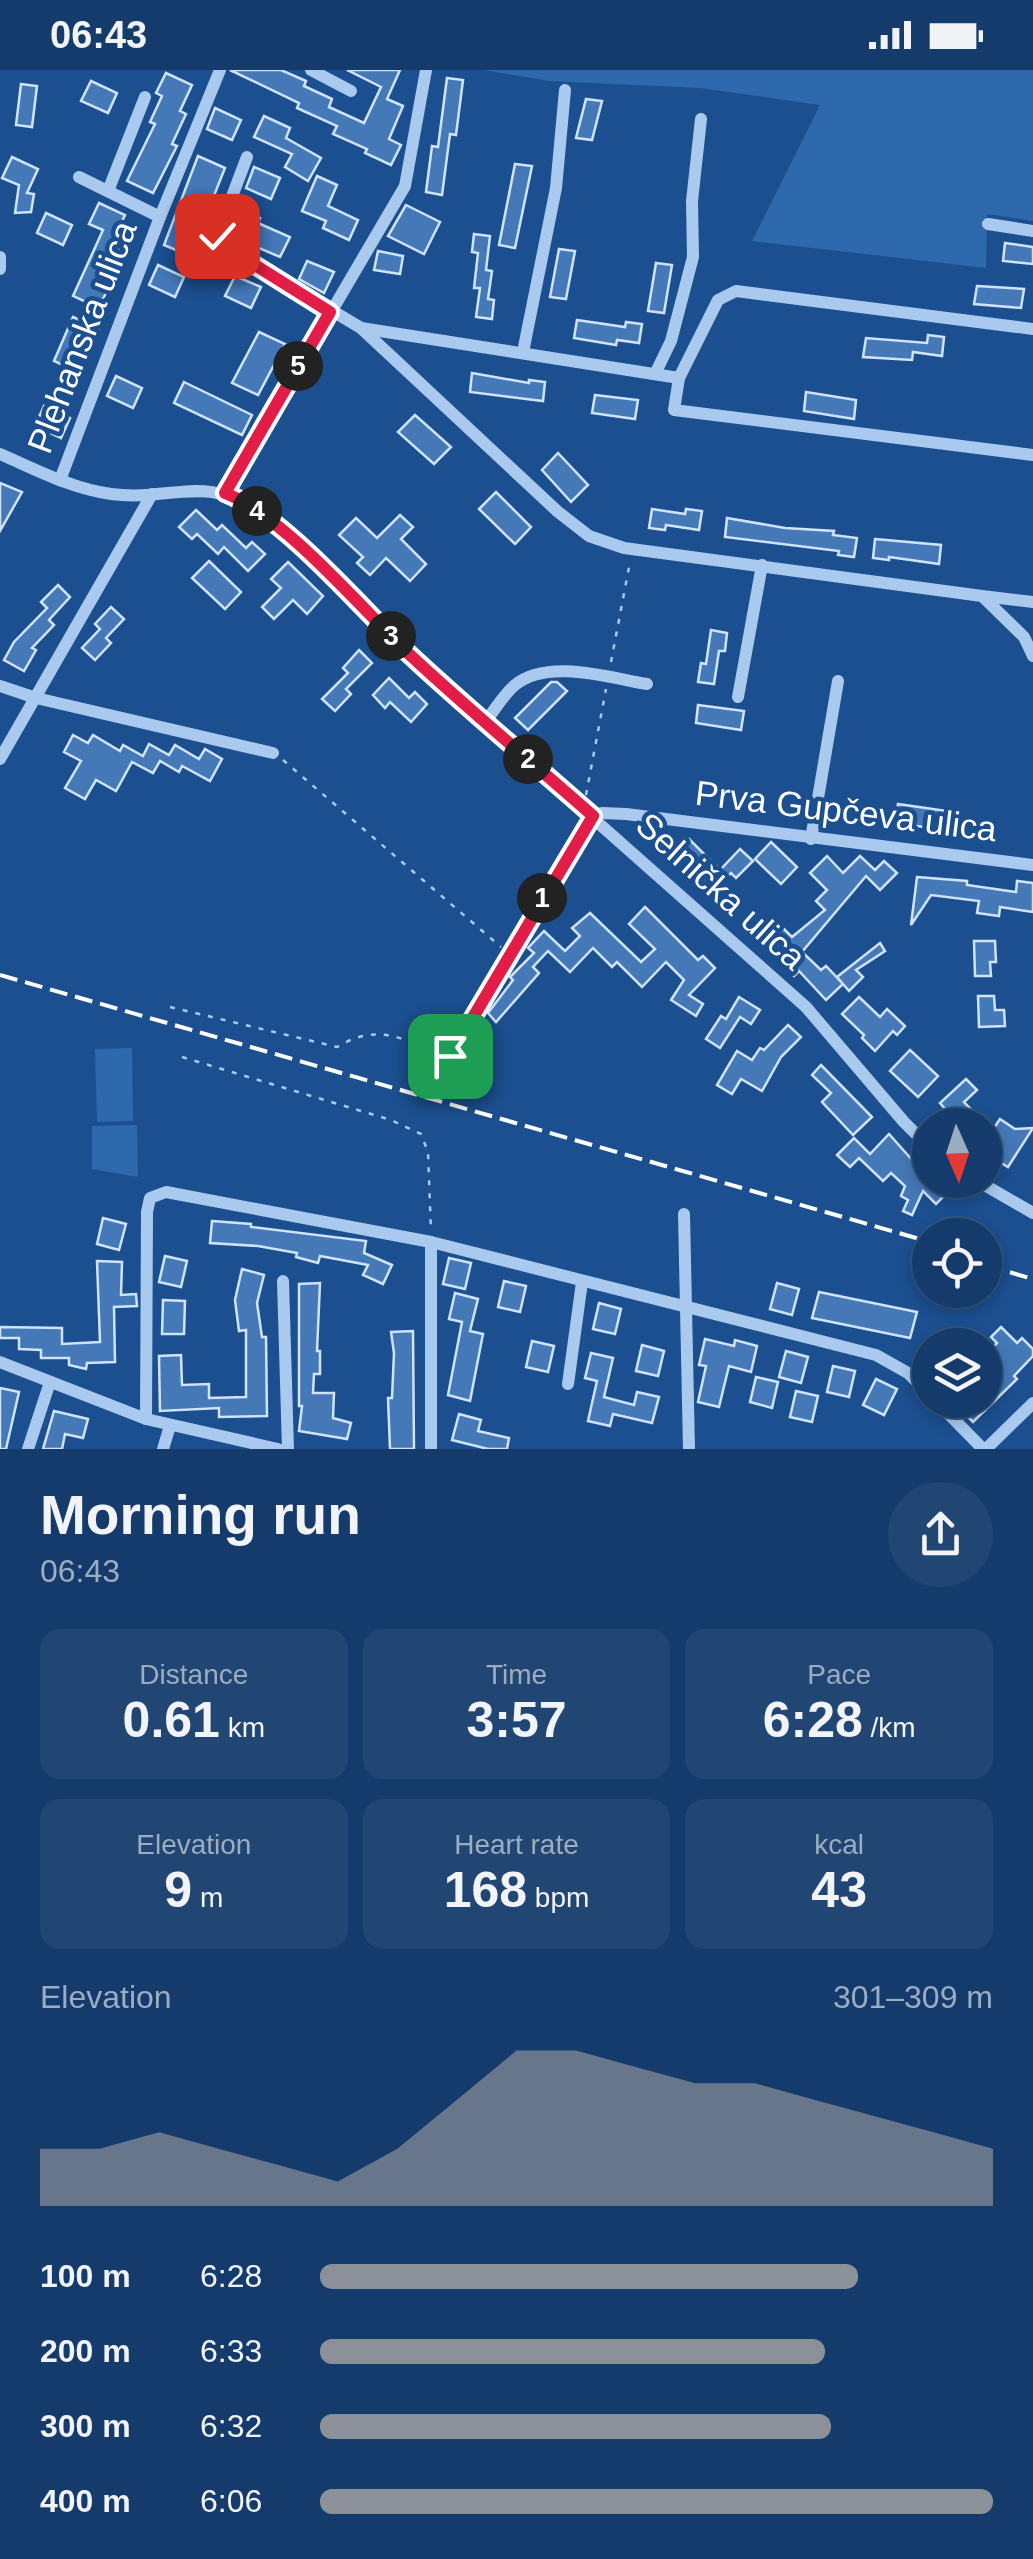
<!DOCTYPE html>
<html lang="en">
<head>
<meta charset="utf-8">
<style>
  body { margin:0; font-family:Arial,sans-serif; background:#214673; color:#f1f3f6; height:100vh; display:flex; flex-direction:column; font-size:38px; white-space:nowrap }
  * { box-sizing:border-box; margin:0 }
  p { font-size:32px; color:#9dadc1 }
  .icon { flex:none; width:55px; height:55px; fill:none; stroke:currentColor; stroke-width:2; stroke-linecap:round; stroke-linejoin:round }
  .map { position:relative; height:1379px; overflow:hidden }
  .details { display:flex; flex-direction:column; background:#143b6b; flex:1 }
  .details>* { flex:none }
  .needle { width:65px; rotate:177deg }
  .buttons { position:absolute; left:912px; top:1038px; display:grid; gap:20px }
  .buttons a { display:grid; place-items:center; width:90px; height:90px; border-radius:50%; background:#143b6b; box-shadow:0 5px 15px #0003,0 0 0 2px #33557e; font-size:50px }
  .pin { position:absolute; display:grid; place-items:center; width:85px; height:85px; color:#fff; margin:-42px; border-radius:20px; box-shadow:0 5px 15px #0006 }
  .km { position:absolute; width:50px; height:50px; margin:-25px; border-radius:50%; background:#222; color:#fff; font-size:28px; line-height:50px; text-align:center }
  .round { display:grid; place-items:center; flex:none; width:105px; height:105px; border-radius:52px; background:#214673 }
  .headline { display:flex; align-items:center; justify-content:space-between; height:170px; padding:0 40px }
  h1 { font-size:55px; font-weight:600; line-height:75px }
  .metrics { display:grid; grid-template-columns:repeat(3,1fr); gap:15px; height:170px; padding:10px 40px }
  .metrics div { display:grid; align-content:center; border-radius:20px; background:#214673; text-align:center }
  .metrics b { font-size:50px; font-weight:600 }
  .metrics small { font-size:28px; font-weight:400 }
  .metrics p { font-size:28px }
  .chart { height:280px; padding:20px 40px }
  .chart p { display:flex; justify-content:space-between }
  .chart svg { width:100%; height:180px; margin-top:10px; fill:#8c9099; opacity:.7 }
  ul { padding:0 40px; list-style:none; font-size:32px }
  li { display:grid; grid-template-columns:160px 120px 1fr; align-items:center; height:75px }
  li i { height:25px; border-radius:12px; background:#8c9099 }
  .status { display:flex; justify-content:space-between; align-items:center; height:70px; padding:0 50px; background:#143b6b; direction:ltr }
  .status svg { height:28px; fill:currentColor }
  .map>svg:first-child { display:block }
</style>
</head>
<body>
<div class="status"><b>06:43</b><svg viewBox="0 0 49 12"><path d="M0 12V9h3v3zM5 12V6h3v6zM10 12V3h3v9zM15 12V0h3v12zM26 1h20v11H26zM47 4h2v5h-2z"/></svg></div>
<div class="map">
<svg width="1033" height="1379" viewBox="0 0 1033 1379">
  <rect width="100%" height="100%" fill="#1b4f8f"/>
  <g fill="#2e69ad">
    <path d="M 484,0 L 1033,0 L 1033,151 L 987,144 L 986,198 L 752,171 L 820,35 L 700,18 L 549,11 Z"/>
    <path d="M 132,978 L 133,1051 L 97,1052 L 95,979 Z"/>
    <path d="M 137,1055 L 138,1107 L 92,1099 L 92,1056 Z"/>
  </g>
  <g fill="#4478b7" stroke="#cfe3fa" stroke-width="2.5">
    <path d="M 230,0 L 281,0 L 306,11 L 304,16 L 332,29 L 329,37 L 364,53 L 381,17 L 347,0 L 400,0 L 387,29 L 403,36 L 389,69 L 401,75 L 391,95 L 365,83 L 367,79 L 333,64 L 337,56 L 297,38 L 299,33 Z"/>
    <path d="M 166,3 L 192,15 L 180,41 L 186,44 L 172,74 L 177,76 L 153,123 L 127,111 L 155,54 L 150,52 L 162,26 L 156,23 Z"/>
    <path d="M 447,8 L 463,10 L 456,65 L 450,64 L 442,125 L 426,122 L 432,76 L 438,77 Z"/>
    <path d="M 91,11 L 117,23 L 108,43 L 81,31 Z"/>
    <path d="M 21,14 L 37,16 L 32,57 L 16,55 Z"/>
    <path d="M 586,29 L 602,31 L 592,70 L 576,68 Z"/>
    <path d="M 215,38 L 241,50 L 232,70 L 207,59 Z"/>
    <path d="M 264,46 L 290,58 L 286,68 L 321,88 L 308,111 L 285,97 L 292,84 L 254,67 Z"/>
    <path d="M 198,86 L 225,98 L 190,186 L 164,175 Z"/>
    <path d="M 12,87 L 38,99 L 27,123 L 34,124 L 31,142 L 15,143 L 19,115 L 2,108 Z"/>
    <path d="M 515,94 L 532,96 L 515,178 L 499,175 Z"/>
    <path d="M 254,97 L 280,108 L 271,129 L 246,118 Z"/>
    <path d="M 317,106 L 337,115 L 328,136 L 358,150 L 349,170 L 323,158 L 326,151 L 302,141 Z"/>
    <path d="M 99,133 L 125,145 L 111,174 L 125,181 L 99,238 L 73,226 L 103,160 L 89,154 Z"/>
    <path d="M 406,135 L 440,152 L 424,184 L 388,166 Z"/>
    <path d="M 238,138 L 260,148 L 258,153 L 290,167 L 280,187 L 254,176 L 256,171 L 230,159 Z"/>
    <path d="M 46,143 L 72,155 L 63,175 L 37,163 Z"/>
    <path d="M 474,164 L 490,166 L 486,200 L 492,201 L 488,229 L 494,230 L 492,249 L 476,247 L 480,218 L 474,218 L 478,183 L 472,182 Z"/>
    <path d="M 1005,173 L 1033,177 L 1033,194 L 1003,191 Z"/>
    <path d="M 559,179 L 575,181 L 566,229 L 550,227 Z"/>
    <path d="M 378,181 L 403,186 L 400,204 L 374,200 Z"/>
    <path d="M 307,191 L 334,202 L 324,223 L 299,209 Z"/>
    <path d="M 656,193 L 672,195 L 664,243 L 648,241 Z"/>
    <path d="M 158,195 L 184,207 L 175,227 L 149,215 Z"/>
    <path d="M 235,206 L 261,217 L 251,238 L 225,226 Z"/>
    <path d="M 977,216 L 1024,219 L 1021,238 L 974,234 Z"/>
    <path d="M 73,247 L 99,259 L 80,303 L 54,291 Z"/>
    <path d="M 577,250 L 625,257 L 626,252 L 642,254 L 639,273 L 617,270 L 616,275 L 574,268 Z"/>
    <path d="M 259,262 L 285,274 L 258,325 L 232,313 Z"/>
    <path d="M 928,265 L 944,267 L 942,286 L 913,282 L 912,290 L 863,287 L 866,268 L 927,273 Z"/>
    <path d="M 472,303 L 529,313 L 529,310 L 545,312 L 543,331 L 470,322 Z"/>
    <path d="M 116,306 L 142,318 L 133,338 L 107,326 Z"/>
    <path d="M 184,312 L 252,345 L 242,365 L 174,333 Z"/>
    <path d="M 806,322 L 856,330 L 854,349 L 804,341 Z"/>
    <path d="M 595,325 L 638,330 L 635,349 L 592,343 Z"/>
    <path d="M 44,336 L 70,348 L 61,368 L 35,356 Z"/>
    <path d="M 415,345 L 451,377 L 434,394 L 398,362 Z"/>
    <path d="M 558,383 L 588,415 L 571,432 L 542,400 Z"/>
    <path d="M 0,413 L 22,422 L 0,461 Z"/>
    <path d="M 496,422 L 531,457 L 515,474 L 479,439 Z"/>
    <path d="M 652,439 L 685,444 L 686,439 L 702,441 L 699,460 L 666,455 L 665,460 L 649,458 Z"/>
    <path d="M 196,440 L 217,460 L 222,455 L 246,478 L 252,472 L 265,484 L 248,501 L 224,477 L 218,484 L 197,464 L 192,469 L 179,457 Z"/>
    <path d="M 400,445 L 413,457 L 401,469 L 426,494 L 410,511 L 386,488 L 370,505 L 357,493 L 363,487 L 339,465 L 356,448 L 377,468 Z"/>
    <path d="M 727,448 L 785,458 L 834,461 L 833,465 L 857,468 L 854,487 L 838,485 L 839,481 L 725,467 Z"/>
    <path d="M 875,469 L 941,475 L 939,494 L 889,487 L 889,490 L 873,488 Z"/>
    <path d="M 209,491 L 241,522 L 225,539 L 192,508 Z"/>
    <path d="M 288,492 L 323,526 L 307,544 L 293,530 L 274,549 L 262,537 L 281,518 L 271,509 Z"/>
    <path d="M 58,515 L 70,527 L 49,550 L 54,555 L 32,578 L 36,580 L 24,601 L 4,590 L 14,572 L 47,538 L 41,532 Z"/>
    <path d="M 111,537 L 124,549 L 106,568 L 111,573 L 95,590 L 82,578 L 100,559 L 95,554 Z"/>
    <path d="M 711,560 L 727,563 L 725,581 L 719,581 L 714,614 L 698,612 L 701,593 L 706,594 Z"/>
    <path d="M 359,580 L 372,593 L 346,619 L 351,624 L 335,641 L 322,629 L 348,603 L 343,598 Z"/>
    <path d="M 389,608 L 409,628 L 415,622 L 427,634 L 411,652 L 390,632 L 385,638 L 373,625 Z"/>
    <path d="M 551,612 L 557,612 L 567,621 L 528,660 L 515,648 Z"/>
    <path d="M 698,635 L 744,641 L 741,660 L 696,653 Z"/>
    <path d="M 73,665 L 88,673 L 93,665 L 120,681 L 123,675 L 143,686 L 149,674 L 169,685 L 175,675 L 199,689 L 205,679 L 222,689 L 210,711 L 182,696 L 179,702 L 160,691 L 153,703 L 132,692 L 116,721 L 96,710 L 85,729 L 65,718 L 81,691 L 64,682 Z"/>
    <path d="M 898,734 L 947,741 L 945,760 L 895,753 Z"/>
    <path d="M 689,769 L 720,800 L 740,779 L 753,791 L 736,808 L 731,803 L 711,824 L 698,812 L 705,805 L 678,780 Z"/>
    <path d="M 771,772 L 797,797 L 781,814 L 755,789 Z"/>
    <path d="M 827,786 L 843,803 L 860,786 L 875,800 L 884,791 L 897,803 L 880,820 L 866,806 L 802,882 L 821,900 L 826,896 L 843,914 L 826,930 L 799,901 L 794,906 L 760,869 L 777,852 L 792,867 L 825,840 L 816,831 L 827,820 L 810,803 Z"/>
    <path d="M 917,807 L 967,811 L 967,815 L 1016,822 L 1017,811 L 1033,813 L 1033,842 L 1000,837 L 999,846 L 977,843 L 979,831 L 931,825 L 911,855 Z"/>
    <path d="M 645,837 L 698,890 L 703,886 L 715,898 L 689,925 L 703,934 L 696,946 L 671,930 L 684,910 L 666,892 L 642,917 L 617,892 L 612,897 L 593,878 L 570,902 L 548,881 L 533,897 L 539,903 L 496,952 L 488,943 L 513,910 L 510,907 L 534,883 L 528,878 L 544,861 L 565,881 L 580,866 L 572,858 L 590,843 L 641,892 L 655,879 L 629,854 Z"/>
    <path d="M 974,871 L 995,871 L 996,892 L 990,892 L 991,906 L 975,906 Z"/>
    <path d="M 880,873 L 885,881 L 856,900 L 863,907 L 849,921 L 837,907 Z"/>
    <path d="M 978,926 L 994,926 L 995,940 L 1004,940 L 1005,956 L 979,957 Z"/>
    <path d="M 739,927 L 760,940 L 751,954 L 740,947 L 720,978 L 706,969 L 721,946 L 726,949 Z"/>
    <path d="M 859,927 L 880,947 L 887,939 L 905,956 L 897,965 L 893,961 L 875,981 L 862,968 L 864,965 L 842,944 Z"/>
    <path d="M 788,955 L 801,967 L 781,987 L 762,1021 L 741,1009 L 732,1024 L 717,1015 L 737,981 L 752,990 L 760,978 L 764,980 Z"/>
    <path d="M 910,980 L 938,1006 L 918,1027 L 890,1001 Z"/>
    <path d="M 821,995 L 872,1047 L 853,1065 L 822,1032 L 831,1023 L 812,1005 Z"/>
    <path d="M 966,1009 L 977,1020 L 964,1032 L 992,1061 L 1000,1049 L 1015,1059 L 1033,1058 L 1008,1097 L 985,1083 L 990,1074 L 985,1070 L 985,1055 L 948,1055 L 954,1049 L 940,1033 Z"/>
    <path d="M 889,1064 L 930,1110 L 946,1110 L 953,1117 L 936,1134 L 923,1121 L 912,1145 L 903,1141 L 908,1130 L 901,1126 L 905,1116 L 891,1103 L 883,1111 L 859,1088 L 850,1097 L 837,1085 L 854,1068 L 870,1084 Z"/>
    <path d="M 103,1148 L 126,1154 L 119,1180 L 97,1174 Z"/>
    <path d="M 212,1151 L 251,1154 L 251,1157 L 366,1171 L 364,1183 L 392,1195 L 383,1214 L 363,1205 L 368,1195 L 320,1186 L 318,1193 L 296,1187 L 297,1183 L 258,1176 L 210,1173 Z"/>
    <path d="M 165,1186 L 187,1191 L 181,1217 L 159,1212 Z"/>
    <path d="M 449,1188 L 471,1193 L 465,1219 L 443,1214 Z"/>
    <path d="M 97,1191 L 122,1192 L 121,1225 L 136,1224 L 137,1236 L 114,1237 L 115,1292 L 87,1293 L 86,1299 L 69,1295 L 69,1288 L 41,1288 L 41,1280 L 19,1279 L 19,1268 L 0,1268 L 0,1257 L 62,1258 L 62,1274 L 100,1272 Z"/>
    <path d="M 242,1199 L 264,1205 L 257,1233 L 262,1267 L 266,1267 L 267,1346 L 219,1347 L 219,1338 L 160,1341 L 159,1286 L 181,1285 L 182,1315 L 209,1314 L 209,1328 L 246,1327 L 246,1260 L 239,1261 L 235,1230 Z"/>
    <path d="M 504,1211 L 526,1216 L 520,1242 L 498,1237 Z"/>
    <path d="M 320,1213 L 317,1281 L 320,1281 L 320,1304 L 314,1304 L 313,1323 L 334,1323 L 333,1348 L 351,1353 L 347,1369 L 299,1361 L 302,1336 L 299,1336 L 299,1214 Z"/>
    <path d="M 777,1213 L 799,1219 L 792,1245 L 770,1239 Z"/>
    <path d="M 819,1222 L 917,1242 L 910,1268 L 812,1248 Z"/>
    <path d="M 455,1223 L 478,1229 L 470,1261 L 483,1264 L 470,1331 L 448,1325 L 462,1252 L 449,1249 Z"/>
    <path d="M 163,1230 L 185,1231 L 184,1264 L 162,1264 Z"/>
    <path d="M 599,1233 L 621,1239 L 615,1264 L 593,1259 Z"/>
    <path d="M 1001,1257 L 1017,1273 L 1022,1268 L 1033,1279 L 1033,1286 L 1014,1306 L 1017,1309 L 973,1352 L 960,1339 L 969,1330 L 985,1330 L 985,1316 L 1001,1301 L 985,1285 L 997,1273 L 991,1267 Z"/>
    <path d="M 413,1261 L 414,1379 L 390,1379 L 388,1328 L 392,1328 L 394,1283 L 391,1262 Z"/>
    <path d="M 705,1269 L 734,1276 L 735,1270 L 757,1276 L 751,1302 L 729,1296 L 719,1337 L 698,1332 L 706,1296 L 699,1295 Z"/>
    <path d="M 532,1271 L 554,1276 L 548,1302 L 526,1297 Z"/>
    <path d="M 642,1275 L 664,1281 L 658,1306 L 636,1301 Z"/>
    <path d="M 786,1281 L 808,1287 L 801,1313 L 779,1307 Z"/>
    <path d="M 591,1283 L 613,1288 L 604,1327 L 634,1335 L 637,1322 L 659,1327 L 652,1353 L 613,1344 L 610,1356 L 588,1351 L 597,1311 L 585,1308 Z"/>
    <path d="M 833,1296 L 855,1301 L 849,1327 L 827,1322 Z"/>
    <path d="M 756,1307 L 778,1312 L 772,1338 L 750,1332 Z"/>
    <path d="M 876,1309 L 897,1319 L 884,1345 L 863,1335 Z"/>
    <path d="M 0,1318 L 19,1322 L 6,1379 L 0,1379 Z"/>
    <path d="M 796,1321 L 818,1326 L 812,1352 L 790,1347 Z"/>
    <path d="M 54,1341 L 88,1349 L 83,1368 L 65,1364 L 62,1379 L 43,1379 Z"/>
    <path d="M 459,1344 L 481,1350 L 478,1361 L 509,1368 L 507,1379 L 488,1379 L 452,1370 Z"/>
  </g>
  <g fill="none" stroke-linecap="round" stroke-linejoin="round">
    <g stroke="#a9c9ee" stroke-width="2.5" stroke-dasharray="5 8" stroke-linecap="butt">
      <path d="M 611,592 L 630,492"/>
      <path d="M 283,690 L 501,877"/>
      <path d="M 586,725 L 606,619"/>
      <path d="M 170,937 L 337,977 C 377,953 400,968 439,983"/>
      <path d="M 182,987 L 391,1050 L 421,1064 L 428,1082 L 431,1161"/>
    </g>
    <g stroke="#a9c9ee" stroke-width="12">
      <path d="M 311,0 L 351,21"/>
      <path d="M 247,87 L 217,166 L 218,172 L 361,258 L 557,441 L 589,466 L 624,478 L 982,526 L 1024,567 L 1033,586"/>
      <path d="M 79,107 L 160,147"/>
      <path d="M 108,121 L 145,27"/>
      <path d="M 988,154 L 1033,161"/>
      <path d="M 0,187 L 0,199"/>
      <path d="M 361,258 L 679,308"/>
      <path d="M 1033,259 L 736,221 L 718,230 L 679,308 L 674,340 L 1033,385"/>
      <path d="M 523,282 L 556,118 L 565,20"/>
      <path d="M 655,304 L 671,271 L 693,187 L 692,131 L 701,49"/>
      <path d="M 0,384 C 35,399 72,419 111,424 C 172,432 204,402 262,444 L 447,619 L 806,937 L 904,1052 L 930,1078"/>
      <path d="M 60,410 L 160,147 L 220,0"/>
      <path d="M 225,423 L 405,116 L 426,0"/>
      <path d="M 982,526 L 1033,532"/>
      <path d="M 0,616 L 36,628 L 273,683"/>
      <path d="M 738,627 L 762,495"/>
      <path d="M 485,652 C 495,640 503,625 515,615 C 548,588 610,608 647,614"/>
      <path d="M 0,689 L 152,424"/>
      <path d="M 593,746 L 602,743 L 626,744 L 1033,795"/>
      <path d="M 811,769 L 838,611"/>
      <path d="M 450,987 L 593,746"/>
      <path d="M 976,1110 L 1033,1143"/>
      <path d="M 684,1144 L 689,1379"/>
      <path d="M 431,1172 L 431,1379"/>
      <path d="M 283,1211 L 288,1379"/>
      <path d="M 0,1292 L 146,1349 L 278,1379"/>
      <path d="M 568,1314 L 582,1212"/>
      <path d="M 935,1330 L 983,1379"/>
      <path d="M 146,1349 L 147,1142 L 150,1128 L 166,1122 L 431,1172 L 876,1285 L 908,1303 L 930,1325"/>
      <path d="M 28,1379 L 50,1312"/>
      <path d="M 163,1379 L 170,1356"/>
      <path d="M 986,1379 L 1033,1333"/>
    </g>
    <g stroke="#fff" stroke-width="4" stroke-dasharray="18 8" stroke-linecap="butt">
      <path d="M 0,905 L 930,1172"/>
      <path d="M 985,1195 L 1033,1209"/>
    </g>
  </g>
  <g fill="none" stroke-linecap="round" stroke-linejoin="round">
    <defs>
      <path id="route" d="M 217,166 L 218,172 L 330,242 L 225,423 C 285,447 361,538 409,584 C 469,640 532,692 593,746 L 450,986"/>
    </defs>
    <use href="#route" stroke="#fff" stroke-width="20"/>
    <use href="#route" stroke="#e11d48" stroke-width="12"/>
  </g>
  <g text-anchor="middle" stroke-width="9" stroke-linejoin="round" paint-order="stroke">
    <g font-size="35" fill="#fff" stroke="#1b4f8f">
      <text transform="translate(82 267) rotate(-69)" y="12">Plehanska ulica</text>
      <text transform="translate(846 741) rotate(7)" y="12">Prva Gupčeva ulica</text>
      <text transform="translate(721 821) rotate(42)" y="12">Selnička ulica</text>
    </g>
  </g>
</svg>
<div class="buttons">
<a><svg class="needle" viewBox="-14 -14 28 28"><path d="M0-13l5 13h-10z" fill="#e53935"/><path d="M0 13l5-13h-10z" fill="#9dadc1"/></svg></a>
<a><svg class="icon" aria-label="locate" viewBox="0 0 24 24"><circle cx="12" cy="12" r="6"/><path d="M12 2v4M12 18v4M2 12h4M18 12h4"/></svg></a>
<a><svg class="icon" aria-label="layers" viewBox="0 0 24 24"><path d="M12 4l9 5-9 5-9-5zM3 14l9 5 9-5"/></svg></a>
</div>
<div class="pin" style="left:450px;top:986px;background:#1e9e55"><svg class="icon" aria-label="arrive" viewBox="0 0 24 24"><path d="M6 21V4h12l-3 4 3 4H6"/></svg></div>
<div class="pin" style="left:217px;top:166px;background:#d93025"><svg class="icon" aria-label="check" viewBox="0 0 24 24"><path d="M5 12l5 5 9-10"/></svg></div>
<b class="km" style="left:542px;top:828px">1</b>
<b class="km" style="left:528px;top:689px">2</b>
<b class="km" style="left:391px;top:566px">3</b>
<b class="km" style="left:257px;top:441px">4</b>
<b class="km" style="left:298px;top:296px">5</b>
</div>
<section class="details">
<div class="headline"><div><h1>Morning run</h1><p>06:43</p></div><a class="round"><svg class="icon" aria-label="share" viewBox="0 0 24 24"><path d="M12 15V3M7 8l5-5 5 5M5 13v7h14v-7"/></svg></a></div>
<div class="metrics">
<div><p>Distance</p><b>0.61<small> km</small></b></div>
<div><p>Time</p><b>3:57</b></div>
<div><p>Pace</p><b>6:28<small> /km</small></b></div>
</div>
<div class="metrics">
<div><p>Elevation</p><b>9<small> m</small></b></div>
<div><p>Heart rate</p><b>168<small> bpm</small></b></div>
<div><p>kcal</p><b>43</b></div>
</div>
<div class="chart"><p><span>Elevation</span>301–309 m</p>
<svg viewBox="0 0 160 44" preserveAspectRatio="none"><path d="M0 44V30L10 30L20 26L30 30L40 34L50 38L60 30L70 18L80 6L90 6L100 10L110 14L120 14L130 18L140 22L150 26L160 30V44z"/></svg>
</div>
<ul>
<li><b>100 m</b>6:28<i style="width:80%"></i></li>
<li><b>200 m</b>6:33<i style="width:75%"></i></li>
<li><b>300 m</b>6:32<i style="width:76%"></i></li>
<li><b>400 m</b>6:06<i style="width:100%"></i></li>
</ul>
</section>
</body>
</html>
